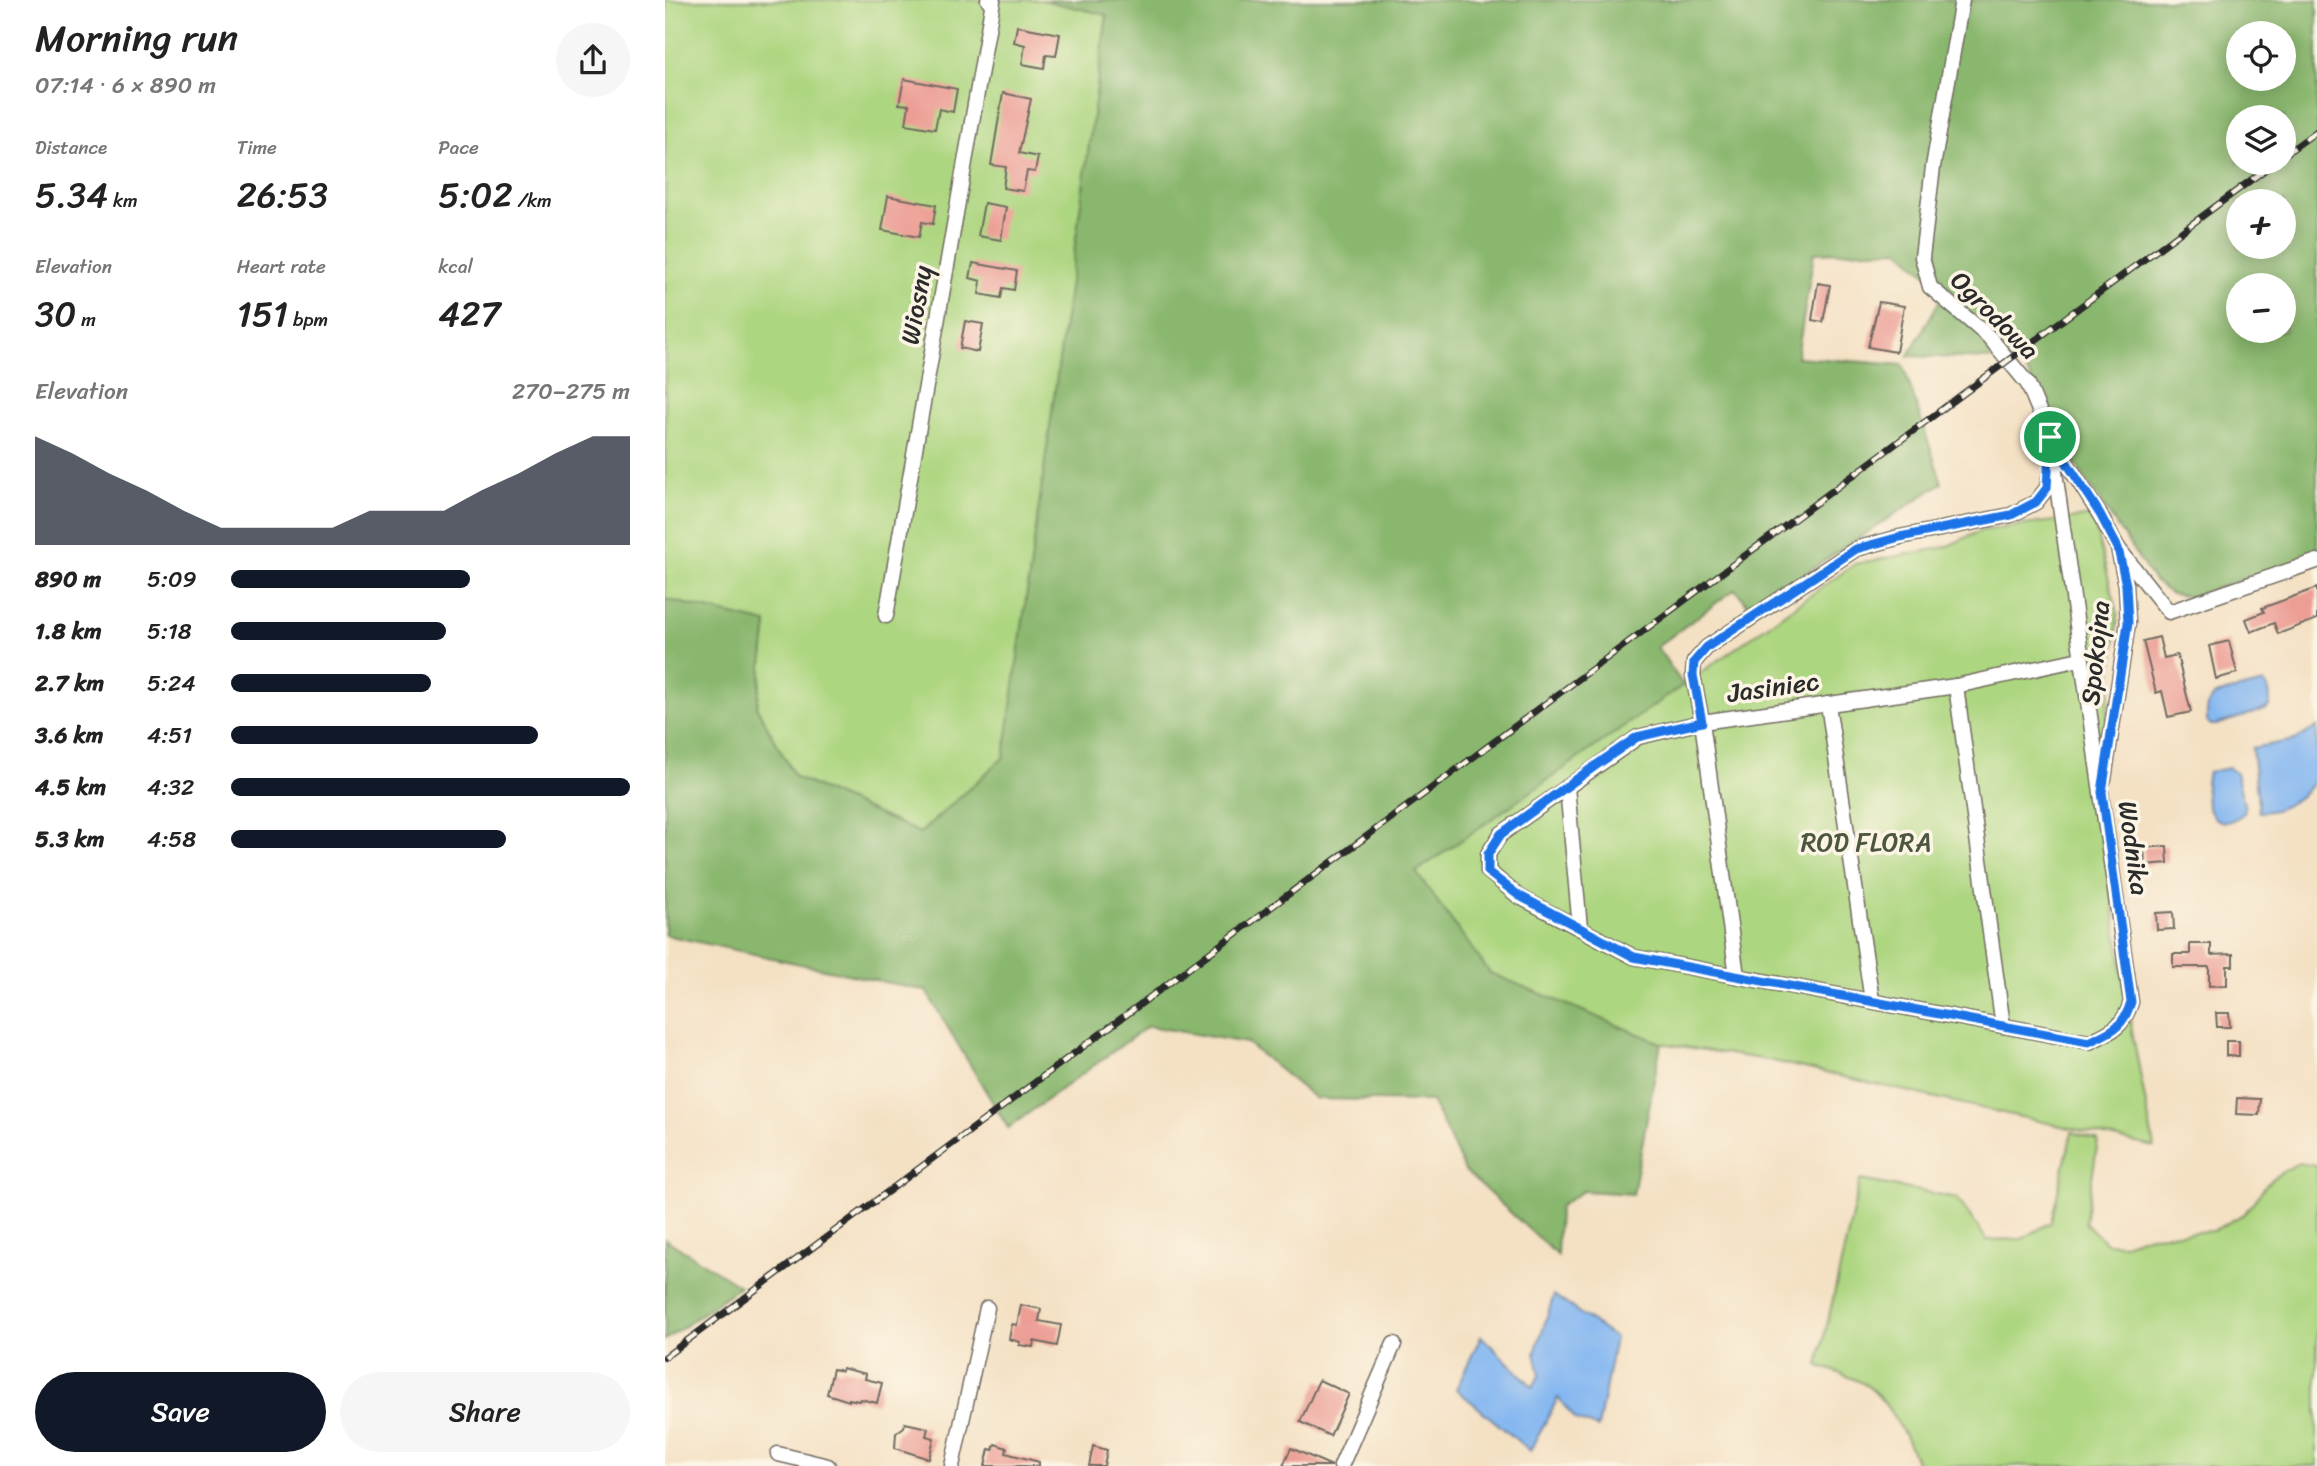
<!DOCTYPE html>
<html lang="en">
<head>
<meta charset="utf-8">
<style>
  body { margin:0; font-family:Sriracha,sans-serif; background:#f6f6f6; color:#222; height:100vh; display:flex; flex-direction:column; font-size:26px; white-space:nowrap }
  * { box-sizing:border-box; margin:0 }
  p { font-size:23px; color:#767676 }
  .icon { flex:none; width:38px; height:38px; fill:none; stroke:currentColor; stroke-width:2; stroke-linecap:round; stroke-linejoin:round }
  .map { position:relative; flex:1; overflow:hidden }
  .panel { display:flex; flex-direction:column; background:#fff; width:665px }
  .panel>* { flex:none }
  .controls { position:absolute; left:1561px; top:21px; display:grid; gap:14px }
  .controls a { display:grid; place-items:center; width:70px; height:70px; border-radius:50%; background:#fff; box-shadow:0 4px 18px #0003; font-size:35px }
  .pin { position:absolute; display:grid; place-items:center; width:60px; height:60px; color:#fff; margin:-30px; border:4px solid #fff; border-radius:50%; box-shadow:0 2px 7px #0007 }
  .round { display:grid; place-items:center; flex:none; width:74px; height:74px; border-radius:37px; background:#f6f6f6 }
  .summary { display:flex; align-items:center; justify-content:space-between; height:119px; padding:0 35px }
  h1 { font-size:38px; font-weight:600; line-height:52px }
  .metrics { display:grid; grid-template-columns:repeat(3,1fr); gap:10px; height:119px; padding:7px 35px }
  .metrics div { display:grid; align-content:center }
  .metrics b { font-size:35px; font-weight:600 }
  .metrics small { font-size:19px; font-weight:400 }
  .metrics p { font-size:19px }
  .chart { height:196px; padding:14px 35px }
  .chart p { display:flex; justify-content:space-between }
  .chart svg { width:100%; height:126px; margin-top:7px; fill:#111827; opacity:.7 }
  .action { display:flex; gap:14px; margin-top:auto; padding:14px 35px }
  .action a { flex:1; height:80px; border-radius:42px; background:#111827; color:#fff; font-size:28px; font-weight:600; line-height:80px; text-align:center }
  .action a+a { background:#f6f6f6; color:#222 }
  ul { padding:0 35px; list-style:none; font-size:23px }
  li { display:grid; grid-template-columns:112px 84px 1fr; align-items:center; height:52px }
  li i { height:18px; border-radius:9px; background:#111827 }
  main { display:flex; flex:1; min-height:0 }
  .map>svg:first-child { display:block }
</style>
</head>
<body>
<main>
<section class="panel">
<div class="summary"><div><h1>Morning run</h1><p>07:14 · 6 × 890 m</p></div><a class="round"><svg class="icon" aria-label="share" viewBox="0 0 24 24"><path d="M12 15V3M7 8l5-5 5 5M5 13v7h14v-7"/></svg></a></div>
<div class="metrics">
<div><p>Distance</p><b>5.34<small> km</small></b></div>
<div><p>Time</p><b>26:53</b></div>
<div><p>Pace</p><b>5:02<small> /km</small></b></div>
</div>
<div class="metrics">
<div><p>Elevation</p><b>30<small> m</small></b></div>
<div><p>Heart rate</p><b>151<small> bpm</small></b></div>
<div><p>kcal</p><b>427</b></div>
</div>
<div class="chart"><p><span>Elevation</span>270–275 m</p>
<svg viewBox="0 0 160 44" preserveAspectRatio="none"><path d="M0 44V6L10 12L20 19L30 25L40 32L50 38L60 38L70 38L80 38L90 32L100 32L110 32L120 25L130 19L140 12L150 6L160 6V44z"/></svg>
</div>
<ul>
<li><b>890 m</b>5:09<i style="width:60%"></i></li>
<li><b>1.8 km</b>5:18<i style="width:54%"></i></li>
<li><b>2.7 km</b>5:24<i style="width:50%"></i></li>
<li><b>3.6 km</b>4:51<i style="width:77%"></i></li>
<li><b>4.5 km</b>4:32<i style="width:100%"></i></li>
<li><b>5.3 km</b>4:58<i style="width:69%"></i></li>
</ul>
<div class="action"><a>Save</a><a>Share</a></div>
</section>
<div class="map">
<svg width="1652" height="1466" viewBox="0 0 1652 1466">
  <rect width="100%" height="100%" fill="#fcf5e5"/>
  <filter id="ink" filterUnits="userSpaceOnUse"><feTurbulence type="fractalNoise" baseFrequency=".0143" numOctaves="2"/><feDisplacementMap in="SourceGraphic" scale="14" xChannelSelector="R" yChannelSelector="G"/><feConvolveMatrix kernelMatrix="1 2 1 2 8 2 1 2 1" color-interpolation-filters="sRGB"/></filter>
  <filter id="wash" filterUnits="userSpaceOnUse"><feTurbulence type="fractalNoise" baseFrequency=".00686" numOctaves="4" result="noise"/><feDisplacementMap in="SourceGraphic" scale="28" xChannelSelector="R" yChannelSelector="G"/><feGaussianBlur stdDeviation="1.57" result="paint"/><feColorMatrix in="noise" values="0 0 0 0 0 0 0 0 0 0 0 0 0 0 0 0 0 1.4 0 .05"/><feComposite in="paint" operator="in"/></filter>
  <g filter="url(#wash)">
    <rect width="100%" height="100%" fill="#f4e1c4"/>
    <g fill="#add680" stroke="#6c8056" stroke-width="2">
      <path d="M 0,0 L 377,0 L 442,14 L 386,423 L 546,596 L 255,834 L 130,777 L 92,708 L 102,624 L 0,599 Z"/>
      <path d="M 1427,516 L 1453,614 L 1433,797 L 1461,999 L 1489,1147 L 1108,1061 L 996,1043 L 821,977 L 748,869 L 1018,685 L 1190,564 L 1281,547 L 1315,531 Z"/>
      <path d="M 1407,1132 L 1433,1140 L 1420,1223 L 1441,1243 L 1459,1244 L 1485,1235 L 1548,1231 L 1579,1214 L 1606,1179 L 1633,1163 L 1652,1166 L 1652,1466 L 1252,1466 C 1247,1444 1219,1394 1199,1384 C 1185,1376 1168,1371 1153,1365 L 1195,1180 L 1292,1198 L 1322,1240 L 1357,1239 L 1386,1222 Z"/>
    </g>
    <g fill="#8ab76e" stroke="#5a714c" stroke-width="2" fill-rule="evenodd">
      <path d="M 377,0 L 1652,0 L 1652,554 L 1526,597 L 1506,594 L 1489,581 L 1403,453 L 1356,360 L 1243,356 L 1280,291 L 1234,250 L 1149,253 L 1132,357 L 1238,365 L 1277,483 L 1086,609 L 1070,589 L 992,647 L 1018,685 L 751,872 L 825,973 L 996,1043 L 968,1194 L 918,1191 L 894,1207 L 892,1255 L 800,1171 L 767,1101 L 651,1099 L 582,1043 L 483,1026 L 343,1128 L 261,991 L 0,935 L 0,599 L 102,623 L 92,708 L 130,777 L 255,833 L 339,757 L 442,15 ZM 1573,33 L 1619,33 L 1619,79 L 1573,79 ZM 1573,117 L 1619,117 L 1619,163 L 1573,163 ZM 1573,201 L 1619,201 L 1619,247 L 1573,247 ZM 1573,285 L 1619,285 L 1619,331 L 1573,331 Z"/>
      <path d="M 0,1239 L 75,1286 L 0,1340 Z"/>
    </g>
    <g fill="#85b7f1" stroke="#58718e" stroke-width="2">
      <path d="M 1599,683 C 1605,687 1605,698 1605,705 L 1601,709 L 1551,725 L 1546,725 L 1542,721 L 1542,706 L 1550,695 Z"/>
      <path d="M 1652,727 C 1652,741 1652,757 1652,771 C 1648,794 1615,813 1594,812 L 1587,748 L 1630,740 Z"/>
      <path d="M 1564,768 L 1571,773 L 1580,808 L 1579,813 C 1545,840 1536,798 1543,772 Z"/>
      <path d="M 889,1295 L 950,1338 L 933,1428 L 911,1420 L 893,1398 L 865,1451 L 791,1389 L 816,1336 L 868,1387 L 875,1374 L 870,1353 Z"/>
    </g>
    <g id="blocks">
      <g fill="#ec9e95">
        <path d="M 352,26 L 395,34 L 391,56 L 381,55 L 379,68 L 357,64 L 360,45 L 349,42 Z"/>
        <path d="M 239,79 L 292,89 L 288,112 L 274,109 L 270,129 L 241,124 L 244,105 L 234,104 Z"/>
        <path d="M 338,93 L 366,99 L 354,153 L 373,157 L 370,172 L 362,171 L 358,191 L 338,188 L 341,167 L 326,165 Z"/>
        <path d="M 223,196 L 271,205 L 268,224 L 257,222 L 254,237 L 217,230 Z"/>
        <path d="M 319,203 L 341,207 L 336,240 L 313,236 Z"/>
        <path d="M 308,263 L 352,271 L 349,290 L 338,288 L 336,298 L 314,294 L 316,281 L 305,278 Z"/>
        <path d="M 1153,283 L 1165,285 L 1158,322 L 1147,320 Z"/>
        <path d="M 1214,302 L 1239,306 L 1231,352 L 1203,347 Z"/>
        <path d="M 300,321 L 318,324 L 313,352 L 295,348 Z"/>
        <path d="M 1652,588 L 1652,619 L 1613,634 L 1609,623 L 1586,632 L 1581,619 L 1599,612 L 1597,608 Z"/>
        <path d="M 1494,637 L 1499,658 L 1512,655 L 1526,712 L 1503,717 L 1497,691 L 1491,693 L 1478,641 Z"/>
        <path d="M 1564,641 L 1572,673 L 1551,679 L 1544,646 Z"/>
        <path d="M 1502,846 L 1503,863 L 1480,865 L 1479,848 Z"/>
        <path d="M 1508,912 L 1509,929 L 1492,930 L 1491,913 Z"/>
        <path d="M 1525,944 L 1546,944 L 1546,955 L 1568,954 L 1568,966 L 1562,966 L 1562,985 L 1544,986 L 1544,967 L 1508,967 L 1508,954 L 1525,954 Z"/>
        <path d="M 1551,1013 L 1564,1013 L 1565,1027 L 1552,1027 Z"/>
        <rect x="1561" y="1041" width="13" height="15"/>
        <path d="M 1572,1098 L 1595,1099 L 1594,1115 L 1571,1114 Z"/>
        <path d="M 356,1305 L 376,1309 L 374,1321 L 396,1325 L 392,1346 L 369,1341 L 368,1347 L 354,1345 L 355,1342 L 344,1339 L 347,1324 L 352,1325 Z"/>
        <path d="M 177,1368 L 201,1374 L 200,1379 L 217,1383 L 212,1403 L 195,1399 L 194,1401 L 184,1399 L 184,1401 L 162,1394 L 168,1369 L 177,1371 Z"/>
        <path d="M 654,1380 L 684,1394 L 665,1436 L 635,1422 Z"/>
        <path d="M 240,1423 L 263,1428 L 261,1436 L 269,1438 L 264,1459 L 230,1448 L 231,1433 L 239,1427 Z"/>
        <path d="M 330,1444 L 342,1448 L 341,1453 L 374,1462 L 374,1466 L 320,1466 L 324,1449 L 328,1450 Z"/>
        <path d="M 428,1446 L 442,1450 L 439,1466 L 424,1466 Z"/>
        <path d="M 626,1448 L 667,1466 L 618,1466 Z"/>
      </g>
    </g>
  </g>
  <g filter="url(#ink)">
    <use href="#blocks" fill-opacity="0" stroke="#716b61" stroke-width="2"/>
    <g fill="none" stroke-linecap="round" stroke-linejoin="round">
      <defs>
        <g id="minor">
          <path d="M 1297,0 L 1268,167 L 1257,257 L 1265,287 L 1324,337 L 1363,384 L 1385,437 L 1466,1002 C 1458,1028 1447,1031 1424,1042 L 969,957 L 853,896 L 823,871 L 823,854 L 836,834 L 973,737 L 1037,722 L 1291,686 L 1415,659"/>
          <path d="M 1388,441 L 1435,515 L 1453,548"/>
          <path d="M 221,616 L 328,1 L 323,0"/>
          <path d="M 1291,686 L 1338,1026"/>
          <path d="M 1163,704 L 1207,1001"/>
          <path d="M 1439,779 L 1463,623 L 1461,585 L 1453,548 L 1504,612 L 1652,561"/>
          <path d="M 902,787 L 915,928"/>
          <path d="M 1072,976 L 1037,722 L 1028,675 L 1029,662 L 1042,647 L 1191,549 L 1235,537 L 1346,515 L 1371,502 L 1382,488 L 1385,472"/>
          <path d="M 113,1454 L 163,1466"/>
          <path d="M 287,1466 L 322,1308"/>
          <path d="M 676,1466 L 729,1344"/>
        </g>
      </defs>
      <use href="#minor" stroke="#716b61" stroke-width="17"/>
      <use href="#minor" stroke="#fff" stroke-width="14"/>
      <defs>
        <g id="rail">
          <path d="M 1619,155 L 1652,131"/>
          <path d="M 0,1357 L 1609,163"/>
        </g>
      </defs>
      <use href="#rail" stroke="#2b2b2b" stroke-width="7"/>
      <use href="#rail" stroke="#fcf5e5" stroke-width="4.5" stroke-dasharray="13" stroke-linecap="butt"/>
    </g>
  </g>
  <g fill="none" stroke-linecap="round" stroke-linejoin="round" filter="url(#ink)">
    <defs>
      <path id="route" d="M 1385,437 L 1435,514 L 1453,548 L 1461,585 L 1463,623 L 1437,792 L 1466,1002 C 1458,1028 1447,1031 1424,1042 L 969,957 L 853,895 L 823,872 L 823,854 L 836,834 L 930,766 L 972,737 L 1037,722 L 1028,675 L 1029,662 L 1042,647 L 1191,549 L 1235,537 L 1346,515 L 1371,502 L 1382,488 Z"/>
    </defs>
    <use href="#route" stroke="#fff" stroke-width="14"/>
    <use href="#route" stroke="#1a73e8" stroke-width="9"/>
  </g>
  <g text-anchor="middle" stroke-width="7" stroke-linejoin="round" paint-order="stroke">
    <g font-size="26" fill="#2b2b2b" stroke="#fcf5e5">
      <text transform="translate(251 305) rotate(-80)" y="9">Wiosny</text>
      <text transform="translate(1330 315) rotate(45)" y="9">Ogrodowa</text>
      <text transform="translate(1430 653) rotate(-84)" y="9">Spokojna</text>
      <text transform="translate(1108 687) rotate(-8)" y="9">Jasiniec</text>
      <text transform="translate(1469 848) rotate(82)" y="9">Wodnika</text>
    </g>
    <g font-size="26" fill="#4c5640" stroke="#fcf5e5">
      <text x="1201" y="851">ROD FLORA</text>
    </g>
  </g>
</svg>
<div class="controls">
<a><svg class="icon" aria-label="locate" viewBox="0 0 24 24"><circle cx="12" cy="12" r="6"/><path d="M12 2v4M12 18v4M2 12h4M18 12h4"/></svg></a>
<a><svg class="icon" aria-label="layers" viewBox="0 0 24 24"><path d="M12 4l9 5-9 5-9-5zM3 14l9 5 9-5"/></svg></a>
<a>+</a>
<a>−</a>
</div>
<div class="pin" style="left:1385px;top:437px;background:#1e9e55"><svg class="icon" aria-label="arrive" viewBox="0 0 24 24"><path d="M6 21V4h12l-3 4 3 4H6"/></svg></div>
</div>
</main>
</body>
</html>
